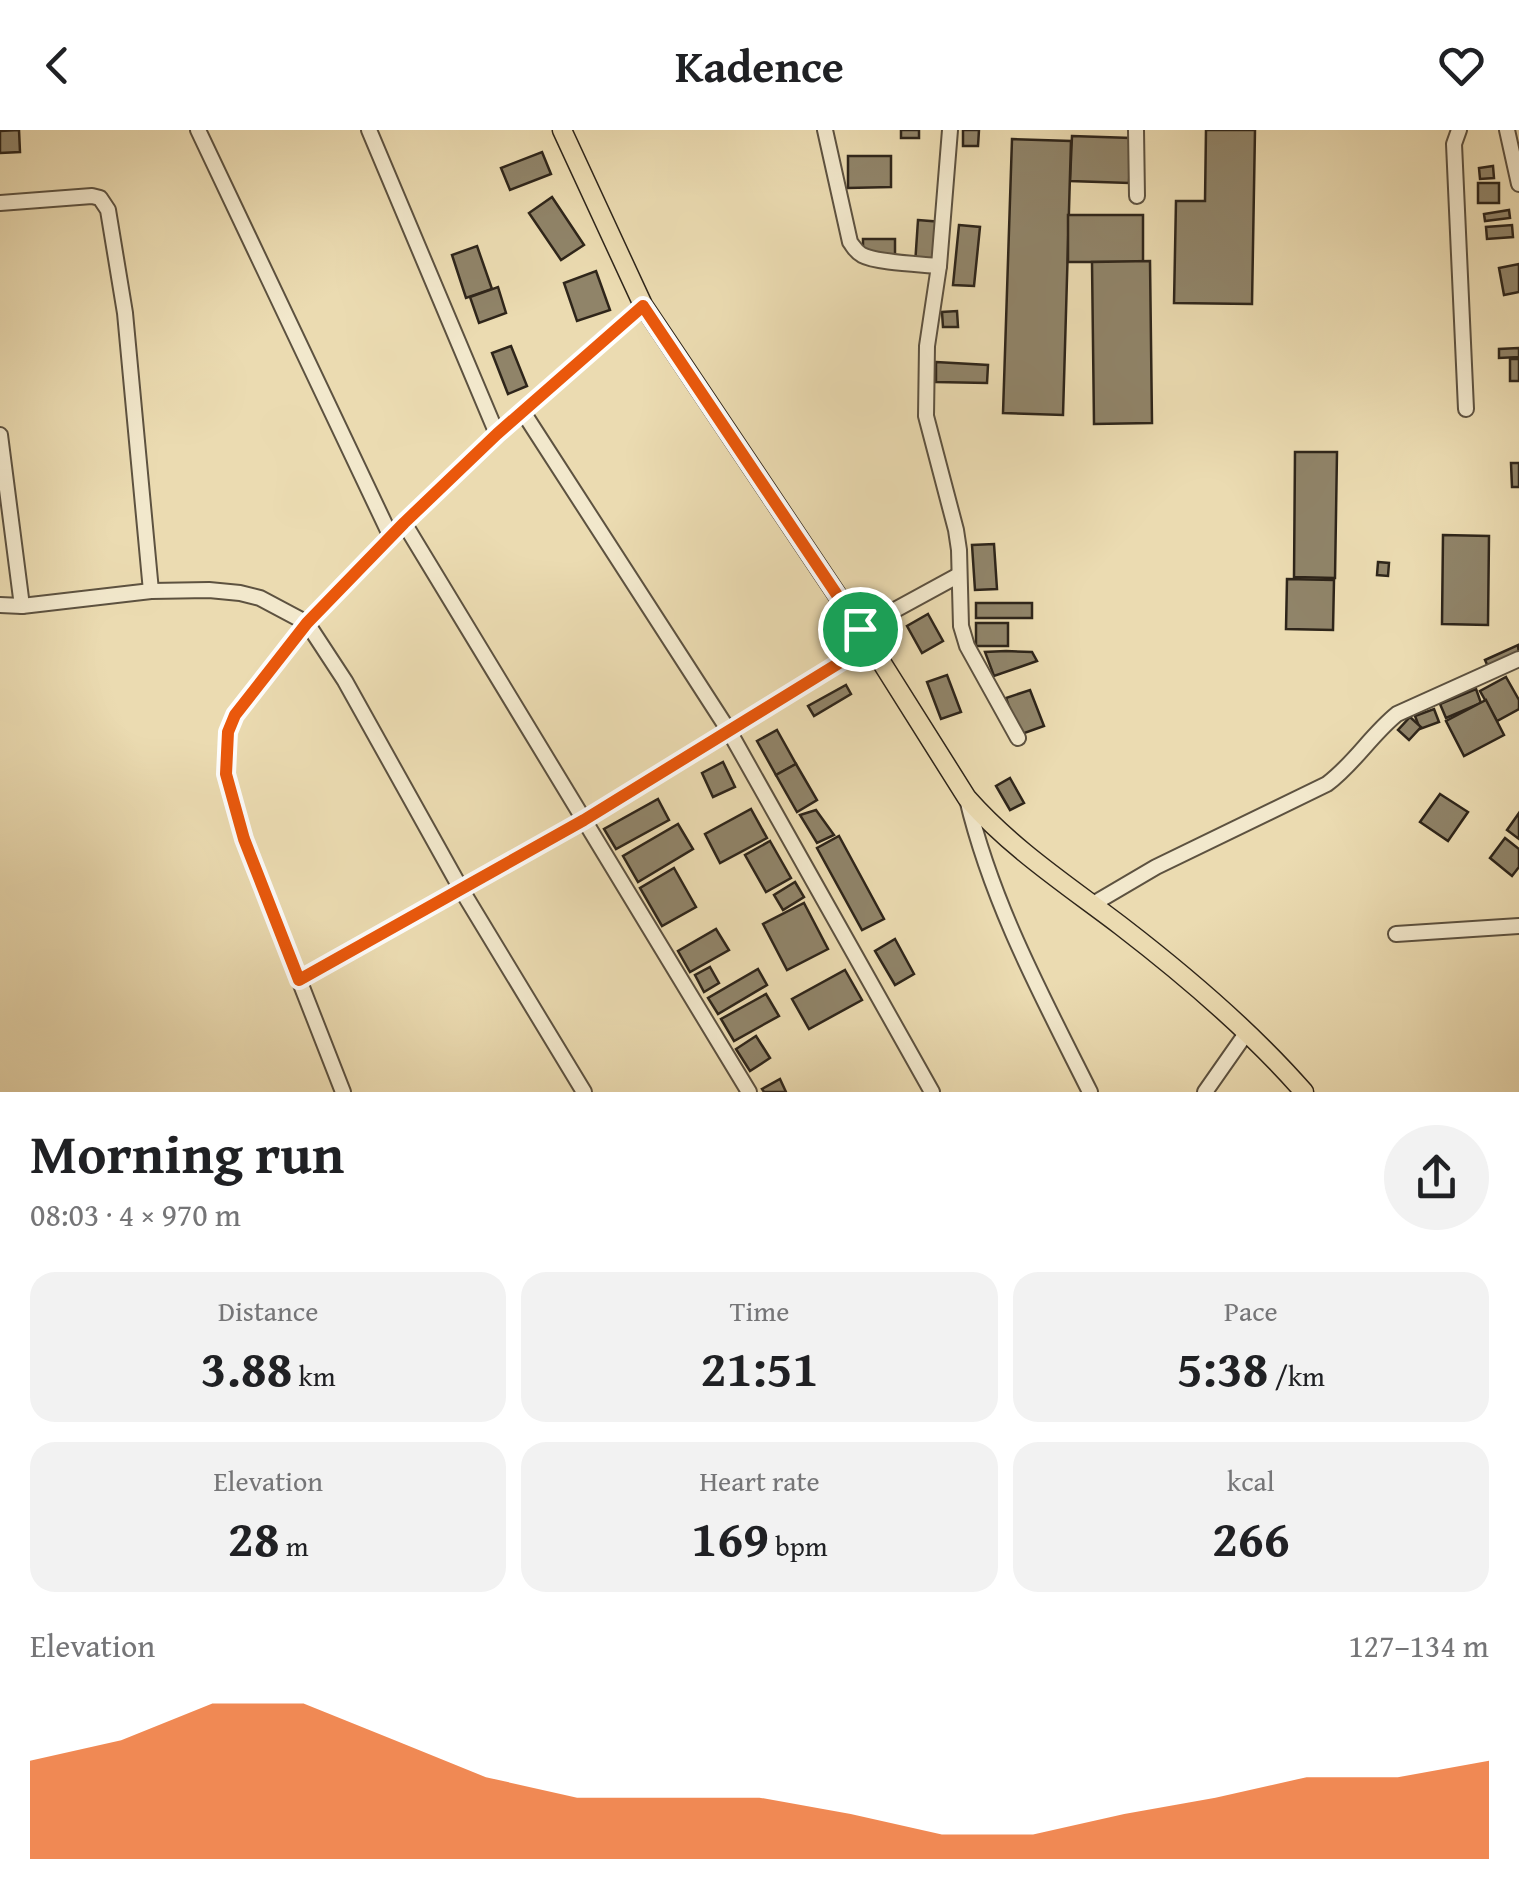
<!DOCTYPE html>
<html lang="en">
<head>
<meta charset="utf-8">
<style>
  body { margin:0; font-family:"Gentium Book Plus",serif; background:#f2f2f2; color:#202124; height:100vh; display:flex; flex-direction:column; font-size:38px; white-space:nowrap }
  * { box-sizing:border-box; margin:0 }
  p { font-size:32px; color:#757577 }
  .icon { flex:none; width:55px; height:55px; fill:none; stroke:currentColor; stroke-width:2; stroke-linecap:round; stroke-linejoin:round }
  .map { position:relative; height:962px; overflow:hidden }
  .drawer { display:flex; flex-direction:column; background:#fff; flex:1 }
  .drawer>* { flex:none }
  .pin { position:absolute; display:grid; place-items:center; width:85px; height:85px; color:#fff; margin:-42px; border:5px solid #fff; border-radius:50%; box-shadow:0 2px 10px #0007 }
  .round { display:grid; place-items:center; flex:none; width:105px; height:105px; border-radius:52px; background:#f2f2f2 }
  .head { display:flex; align-items:center; justify-content:space-between; height:170px; padding:0 30px }
  h1 { font-size:55px; font-weight:700; line-height:75px }
  .stats { display:grid; grid-template-columns:repeat(3,1fr); gap:15px; height:170px; padding:10px 30px }
  .stats div { display:grid; align-content:center; border-radius:25px; background:#f2f2f2; text-align:center }
  .stats b { font-size:50px; font-weight:700 }
  .stats small { font-size:28px; font-weight:400 }
  .stats p { font-size:28px }
  .chart { height:280px; padding:20px 30px }
  .chart p { display:flex; justify-content:space-between }
  .chart svg { width:100%; height:180px; margin-top:10px; fill:#ea580c; opacity:.7 }
  header { display:flex; justify-content:space-between; align-items:center; height:130px; padding:0 30px; background:#fff; font-size:45px; font-weight:700 }
  .map>svg:first-child { display:block }
</style>
</head>
<body>
<header><svg class="icon" aria-label="back" viewBox="0 0 24 24"><path d="M15 5l-7 7 7 7"/></svg>Kadence<svg class="icon" aria-label="heart" viewBox="0 0 24 24"><path d="M12 20l-8-8c-3-5 5-10 8-4 3-6 11-1 8 4z"/></svg></header>
<div class="map">
<svg width="1519" height="962" viewBox="0 0 1519 962">
  <rect width="100%" height="100%" fill="#ebdbb1"/>
  <filter id="stains"><feTurbulence type="fractalNoise" baseFrequency=".002" numOctaves="4"/><feColorMatrix values="0 0 0 0 .2 0 0 0 0 .09 0 0 0 0 .02 0 0 0 .5 -.17"/></filter>
  <radialGradient id="worn" r=".72"><stop offset=".6" stop-color="#630" stop-opacity="0"/><stop offset="1" stop-color="#630" stop-opacity=".3"/></radialGradient>
  <g fill="#908469" stroke="#2e251a" stroke-width="2.5">
    <path d="M 19,0 L 20,22 L 0,23 L 0,1 Z"/>
    <rect x="901" y="0" width="18" height="8"/>
    <path d="M 963,0 L 979,0 L 978,16 L 963,16 Z"/>
    <path d="M 1206,0 L 1255,0 L 1252,174 L 1174,173 L 1176,71 L 1205,71 Z"/>
    <path d="M 1072,6 L 1131,8 L 1129,53 L 1070,51 Z"/>
    <path d="M 1012,9 L 1071,11 L 1063,285 L 1003,283 Z"/>
    <path d="M 542,22 L 551,44 L 510,60 L 501,38 Z"/>
    <path d="M 848,26 L 891,26 L 891,57 L 848,58 Z"/>
    <path d="M 1493,36 L 1494,48 L 1480,49 L 1479,38 Z"/>
    <rect x="1478" y="53" width="21" height="20"/>
    <path d="M 552,67 L 584,115 L 561,130 L 529,83 Z"/>
    <path d="M 1509,80 L 1510,88 L 1485,91 L 1484,84 Z"/>
    <rect x="1068" y="85" width="75" height="47"/>
    <path d="M 918,90 L 942,92 L 939,136 L 915,135 Z"/>
    <path d="M 959,95 L 980,97 L 974,156 L 953,155 Z"/>
    <path d="M 1512,95 L 1513,107 L 1487,109 L 1486,97 Z"/>
    <rect x="863" y="109" width="32" height="17"/>
    <path d="M 477,116 L 492,159 L 466,168 L 452,125 Z"/>
    <path d="M 1150,131 L 1152,293 L 1094,294 L 1092,132 Z"/>
    <path d="M 1519,134 L 1519,162 L 1504,165 L 1499,138 Z"/>
    <path d="M 596,141 L 610,180 L 577,191 L 564,153 Z"/>
    <path d="M 498,157 L 506,183 L 479,193 L 470,167 Z"/>
    <path d="M 957,181 L 958,197 L 943,197 L 942,182 Z"/>
    <path d="M 511,216 L 527,256 L 508,264 L 492,223 Z"/>
    <path d="M 1519,218 L 1519,227 L 1499,228 L 1499,219 Z"/>
    <rect x="1510" y="229" width="9" height="22"/>
    <path d="M 936,232 L 988,235 L 987,253 L 936,252 Z"/>
    <path d="M 1295,322 L 1337,322 L 1335,448 L 1294,447 Z"/>
    <path d="M 1511,333 L 1519,333 L 1519,357 L 1512,357 Z"/>
    <path d="M 1443,405 L 1489,406 L 1488,495 L 1442,494 Z"/>
    <path d="M 994,414 L 997,459 L 975,460 L 972,415 Z"/>
    <path d="M 1378,432 L 1389,433 L 1388,446 L 1377,445 Z"/>
    <path d="M 1287,449 L 1334,450 L 1333,500 L 1286,499 Z"/>
    <rect x="976" y="473" width="56" height="15"/>
    <path d="M 928,484 L 943,511 L 922,523 L 907,496 Z"/>
    <rect x="976" y="493" width="32" height="23"/>
    <path d="M 1518,515 L 1519,526 L 1489,539 L 1485,530 Z"/>
    <path d="M 1006,521 L 1032,522 L 1037,531 L 994,546 L 985,522 Z"/>
    <path d="M 947,545 L 961,582 L 941,589 L 927,552 Z"/>
    <path d="M 1506,547 L 1519,570 L 1519,579 L 1497,591 L 1480,561 Z"/>
    <path d="M 846,555 L 851,564 L 814,586 L 808,576 Z"/>
    <path d="M 1476,559 L 1481,573 L 1446,588 L 1440,574 Z"/>
    <path d="M 1030,560 L 1044,596 L 1019,605 L 1006,568 Z"/>
    <path d="M 1486,570 L 1504,605 L 1464,626 L 1446,591 Z"/>
    <path d="M 1434,579 L 1439,592 L 1420,599 L 1415,586 Z"/>
    <path d="M 1410,587 L 1421,597 L 1409,610 L 1398,600 Z"/>
    <path d="M 777,600 L 796,634 L 776,645 L 757,611 Z"/>
    <path d="M 723,632 L 735,657 L 713,667 L 702,643 Z"/>
    <path d="M 796,634 L 817,670 L 797,682 L 776,645 Z"/>
    <path d="M 1010,648 L 1024,673 L 1010,680 L 996,656 Z"/>
    <path d="M 1440,664 L 1468,682 L 1448,711 L 1420,692 Z"/>
    <path d="M 658,669 L 669,690 L 616,719 L 604,699 Z"/>
    <path d="M 751,679 L 767,708 L 720,733 L 705,704 Z"/>
    <path d="M 816,680 L 834,705 L 817,713 L 800,685 Z"/>
    <path d="M 1519,683 L 1519,709 L 1507,700 Z"/>
    <path d="M 678,694 L 693,719 L 638,752 L 623,726 Z"/>
    <path d="M 839,706 L 884,789 L 862,800 L 817,718 Z"/>
    <path d="M 1505,708 L 1519,719 L 1519,737 L 1512,746 L 1490,728 Z"/>
    <path d="M 770,711 L 791,748 L 766,762 L 745,725 Z"/>
    <path d="M 674,738 L 696,777 L 662,796 L 640,758 Z"/>
    <path d="M 795,752 L 804,767 L 783,780 L 774,765 Z"/>
    <path d="M 804,773 L 828,819 L 787,840 L 763,794 Z"/>
    <path d="M 716,799 L 729,820 L 690,842 L 678,821 Z"/>
    <path d="M 895,809 L 914,844 L 895,855 L 875,821 Z"/>
    <path d="M 710,837 L 719,853 L 704,862 L 695,845 Z"/>
    <path d="M 758,839 L 767,855 L 718,884 L 708,868 Z"/>
    <path d="M 845,840 L 862,870 L 809,899 L 792,869 Z"/>
    <path d="M 766,864 L 779,886 L 734,911 L 721,889 Z"/>
    <path d="M 756,906 L 770,928 L 750,941 L 736,919 Z"/>
    <path d="M 780,949 L 786,962 L 764,962 L 762,959 Z"/>
  </g>
  <g fill="none" stroke-linecap="round" stroke-linejoin="round">
    <defs>
      <g id="minor">
        <path d="M 198,0 L 391,407"/>
        <path d="M 369,0 L 497,304"/>
        <path d="M 825,0 L 850,112 C 854,117 855,121 862,125 C 877,133 920,134 939,136"/>
        <path d="M 950,0 L 939,136 L 927,216 L 926,286 L 956,400 L 959,420 L 961,496 L 967,516 L 1018,608"/>
        <path d="M 1136,0 L 1137,66"/>
        <path d="M 1459,0 L 1454,14 L 1466,279"/>
        <path d="M 1507,0 L 1519,54"/>
        <path d="M 0,73 L 92,66 L 100,68 L 108,80 L 125,183 L 151,461"/>
        <path d="M 523,282 L 729,601 L 932,962"/>
        <path d="M 0,305 L 22,476 L 151,461 L 209,460 L 240,463 L 260,468 L 307,493 L 345,551 L 461,759 L 584,962"/>
        <path d="M 404,393 L 749,962"/>
        <path d="M 0,475 L 22,476"/>
        <path d="M 860,499 L 959,445"/>
        <path d="M 967,669 C 992,774 1042,866 1090,962"/>
        <path d="M 1093,774 L 1156,737 L 1327,654 C 1354,634 1371,605 1397,584 L 1519,529"/>
        <path d="M 1396,804 L 1519,796"/>
        <path d="M 299,850 L 584,690 L 870,514"/>
        <path d="M 343,962 L 244,709 L 226,644 L 228,602 L 235,585 L 307,493 L 404,393 L 497,304 L 643,175"/>
        <path d="M 1205,962 L 1247,902"/>
      </g>
      <path id="major" d="M 562,0 L 643,175 L 870,514 L 967,668 C 1012,719 1067,755 1121,796 C 1186,846 1250,900 1304,962"/>
    </defs>
    <use href="#minor" stroke="#5d5240" stroke-width="18"/>
    <use href="#major" stroke="#2e251a" stroke-width="21"/>
    <use href="#minor" stroke="#f2e8cc" stroke-width="14"/>
    <use href="#major" stroke="#ebdbb1" stroke-width="18"/>
  </g>
  <g fill="none" stroke-linecap="round" stroke-linejoin="round">
    <defs>
      <path id="route" d="M 643,176 L 870,514 L 584,690 L 299,850 L 244,709 L 226,644 L 228,602 L 235,585 L 307,493 L 404,393 L 497,304 Z"/>
    </defs>
    <use href="#route" stroke="#fff" stroke-width="20"/>
    <use href="#route" stroke="#ea580c" stroke-width="12"/>
  </g>
  <rect width="100%" height="100%" filter="url(#stains)"/>
  <rect width="100%" height="100%" fill="url(#worn)"/>
</svg>
<div class="pin" style="left:860px;top:499px;background:#1e9e55"><svg class="icon" aria-label="arrive" viewBox="0 0 24 24"><path d="M6 21V4h12l-3 4 3 4H6"/></svg></div>
</div>
<section class="drawer">
<div class="head"><div><h1>Morning run</h1><p>08:03 · 4 × 970 m</p></div><a class="round"><svg class="icon" aria-label="share" viewBox="0 0 24 24"><path d="M12 15V3M7 8l5-5 5 5M5 13v7h14v-7"/></svg></a></div>
<div class="stats">
<div><p>Distance</p><b>3.88<small> km</small></b></div>
<div><p>Time</p><b>21:51</b></div>
<div><p>Pace</p><b>5:38<small> /km</small></b></div>
</div>
<div class="stats">
<div><p>Elevation</p><b>28<small> m</small></b></div>
<div><p>Heart rate</p><b>169<small> bpm</small></b></div>
<div><p>kcal</p><b>266</b></div>
</div>
<div class="chart"><p><span>Elevation</span>127–134 m</p>
<svg viewBox="0 0 160 44" preserveAspectRatio="none"><path d="M0 44V20L10 15L20 6L30 6L40 15L50 24L60 29L70 29L80 29L90 33L100 38L110 38L120 33L130 29L140 24L150 24L160 20V44z"/></svg>
</div>
</section>
</body>
</html>
